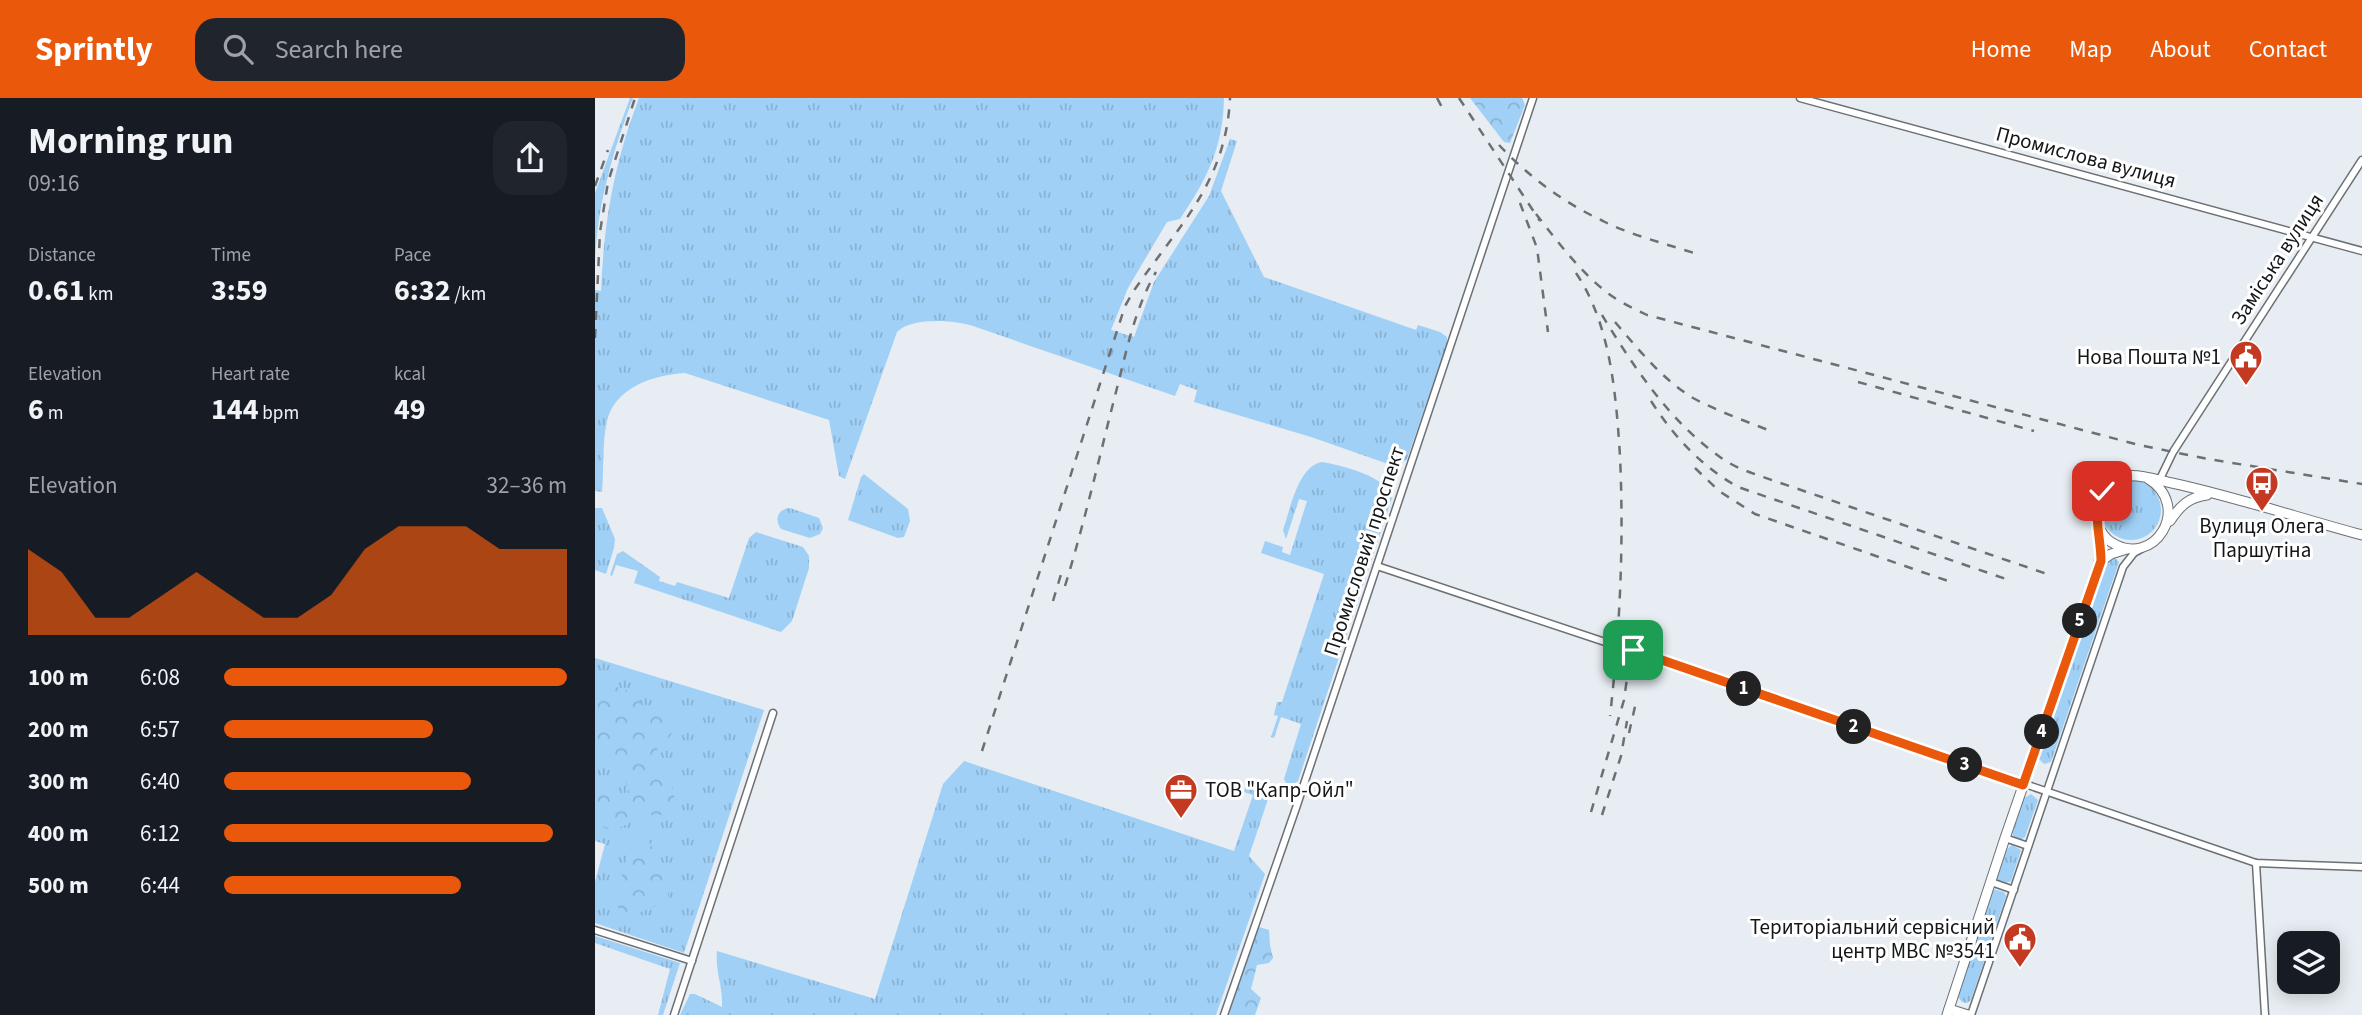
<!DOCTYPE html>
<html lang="en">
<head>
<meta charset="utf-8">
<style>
  body { margin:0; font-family:"Source Sans 3",sans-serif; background:#20242c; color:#f1f3f6; height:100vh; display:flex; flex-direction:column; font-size:26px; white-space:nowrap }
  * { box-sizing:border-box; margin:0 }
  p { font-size:23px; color:#9ea1a6 }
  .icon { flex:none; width:38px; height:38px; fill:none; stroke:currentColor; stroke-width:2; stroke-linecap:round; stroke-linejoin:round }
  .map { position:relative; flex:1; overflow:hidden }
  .panel { display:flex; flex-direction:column; background:#171b24; width:595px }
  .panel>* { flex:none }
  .buttons { position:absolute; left:1682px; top:833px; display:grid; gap:14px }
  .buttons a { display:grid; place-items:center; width:63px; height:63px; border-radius:14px; background:#171b24; box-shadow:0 4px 18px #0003; font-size:35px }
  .pin { position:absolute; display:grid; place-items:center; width:60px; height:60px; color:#fff; margin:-30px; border-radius:14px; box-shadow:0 4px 10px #0006 }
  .km { position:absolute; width:35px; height:35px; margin:-18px; border-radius:50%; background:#222; color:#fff; font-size:19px; line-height:35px; text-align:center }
  .round { display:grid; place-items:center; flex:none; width:74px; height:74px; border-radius:21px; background:#20242c }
  .headline { display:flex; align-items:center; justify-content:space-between; height:119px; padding:0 28px }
  h1 { font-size:38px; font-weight:700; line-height:52px }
  .metrics { display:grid; grid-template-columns:repeat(3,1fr); gap:10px; height:119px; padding:7px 28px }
  .metrics div { display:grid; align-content:center }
  .metrics b { font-size:30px; font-weight:700 }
  .metrics small { font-size:19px; font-weight:400 }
  .metrics p { font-size:19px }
  .chart { height:196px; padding:14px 28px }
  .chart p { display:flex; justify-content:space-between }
  .chart svg { width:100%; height:126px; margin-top:7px; fill:#ea580c; opacity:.7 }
  ul { padding:0 28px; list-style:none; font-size:23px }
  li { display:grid; grid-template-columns:112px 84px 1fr; align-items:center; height:52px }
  li i { height:18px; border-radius:9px; background:#ea580c }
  header { display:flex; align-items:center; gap:42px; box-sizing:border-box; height:98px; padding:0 35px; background:#ea580c; color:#fff }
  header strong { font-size:33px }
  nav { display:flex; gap:38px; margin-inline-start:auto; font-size:24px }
  .search { width:490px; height:63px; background:#20242c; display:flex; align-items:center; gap:18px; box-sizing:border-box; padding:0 24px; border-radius:21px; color:#9ea1a6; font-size:26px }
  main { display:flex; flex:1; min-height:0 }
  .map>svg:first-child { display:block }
</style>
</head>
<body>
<header>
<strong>Sprintly</strong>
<div class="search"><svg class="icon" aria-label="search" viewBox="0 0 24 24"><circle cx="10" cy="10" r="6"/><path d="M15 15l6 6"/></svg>Search here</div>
<nav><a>Home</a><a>Map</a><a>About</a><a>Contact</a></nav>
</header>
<main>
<section class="panel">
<div class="headline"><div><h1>Morning run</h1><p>09:16</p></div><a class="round"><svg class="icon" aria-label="share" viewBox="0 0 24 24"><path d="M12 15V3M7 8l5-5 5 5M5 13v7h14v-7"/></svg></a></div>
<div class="metrics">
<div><p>Distance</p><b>0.61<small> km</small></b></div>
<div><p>Time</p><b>3:59</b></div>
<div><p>Pace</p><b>6:32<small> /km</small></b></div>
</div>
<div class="metrics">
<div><p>Elevation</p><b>6<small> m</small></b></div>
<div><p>Heart rate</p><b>144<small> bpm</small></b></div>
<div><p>kcal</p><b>49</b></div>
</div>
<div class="chart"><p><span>Elevation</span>32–36 m</p>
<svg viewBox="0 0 160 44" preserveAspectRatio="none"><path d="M0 44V14L10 22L20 38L30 38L40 30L50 22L60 30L70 38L80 38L90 30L100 14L110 6L120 6L130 6L140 14L150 14L160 14V44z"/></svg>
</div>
<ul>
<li><b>100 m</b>6:08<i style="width:100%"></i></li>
<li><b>200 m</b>6:57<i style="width:61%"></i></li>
<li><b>300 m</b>6:40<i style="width:72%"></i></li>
<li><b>400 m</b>6:12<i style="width:96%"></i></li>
<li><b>500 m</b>6:44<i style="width:69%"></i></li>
</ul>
</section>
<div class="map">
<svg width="1767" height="917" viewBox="0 0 1767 917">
  <defs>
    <pattern id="grass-tufts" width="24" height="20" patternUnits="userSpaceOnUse" patternTransform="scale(1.75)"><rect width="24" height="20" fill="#a0d0f6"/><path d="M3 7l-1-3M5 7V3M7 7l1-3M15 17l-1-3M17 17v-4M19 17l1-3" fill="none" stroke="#89b2d2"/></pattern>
    <pattern id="forest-crowns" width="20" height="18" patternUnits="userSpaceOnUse" patternTransform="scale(1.75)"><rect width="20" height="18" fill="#a0d0f6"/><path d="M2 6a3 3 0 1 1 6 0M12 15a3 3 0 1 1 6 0" fill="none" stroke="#89b2d2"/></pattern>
  </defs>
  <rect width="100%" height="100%" fill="#e7edf2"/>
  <g fill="url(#grass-tufts)">
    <path d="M 35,0 L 38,0 C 18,53 2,107 0,164 L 0,95 Z"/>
    <path d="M 44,0 L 629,0 C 628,50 612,81 585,121 L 572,124 L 533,190 L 516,232 L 539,239 L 559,184 L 614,98 L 635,41 L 642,43 L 626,93 L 669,179 L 821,232 L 823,227 L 845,234 L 852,239 L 852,246 L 812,361 L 805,367 L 796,367 L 716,339 L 599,304 L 602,292 L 585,286 L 580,298 L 378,228 C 360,222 316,219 302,234 L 250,381 L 244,378 L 234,322 L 90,275 C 59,277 20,289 12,323 C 7,345 9,371 7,394 L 0,393 L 0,192 L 6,193 C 9,123 19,66 44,0 Z"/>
    <path d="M 727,364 C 746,367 794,379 797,400 L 703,683 L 697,687 L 691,685 L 689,681 L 706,626 L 686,619 L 679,640 L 676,639 L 683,618 L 679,617 L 682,604 L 687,604 L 729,476 L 666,455 L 670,443 L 688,449 L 687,454 L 695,457 L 712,403 L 704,401 L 691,441 L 688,432 C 695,412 703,368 727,364 Z"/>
    <path d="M 269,376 L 313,411 L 315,423 L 309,439 L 303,440 L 253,422 L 266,379 Z"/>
    <circle cx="1536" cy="412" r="30"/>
    <path d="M 0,410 L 7,410 L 20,441 L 19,450 L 11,476 L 0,472 Z"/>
    <path d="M 195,410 L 224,420 L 228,430 L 225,436 L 215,440 L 186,431 C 179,421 183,411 195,410 Z"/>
    <path d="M 161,434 L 208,449 L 214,458 L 214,470 L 197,523 L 186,534 L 39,485 L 43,473 L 21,467 L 17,478 L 15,477 L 22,456 L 28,453 L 65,479 L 64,483 L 80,488 L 82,484 L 134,500 L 154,440 Z"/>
    <path d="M 1519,459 L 1524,464 L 1456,664 L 1449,666 L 1443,660 L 1508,465 Z"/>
    <path d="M 0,560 L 169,612 L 89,855 L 0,825 L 0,784 L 10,746 L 0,743 Z"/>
    <path d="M 369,663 L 639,753 L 658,697 L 649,694 L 652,684 L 676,692 L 654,758 L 670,776 L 621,917 L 85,917 L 95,896 L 100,896 L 127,909 C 128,887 120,875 122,853 L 280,901 L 348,686 Z"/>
    <path d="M 1436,696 L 1443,702 L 1430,739 L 1425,742 L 1418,738 L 1417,733 L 1429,700 Z"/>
    <path d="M 1417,747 L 1426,752 L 1416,783 C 1411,786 1404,785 1401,781 L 1410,753 Z"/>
    <path d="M 1398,791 L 1409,794 L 1411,798 L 1376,902 L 1372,905 L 1367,904 L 1363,899 C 1367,882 1374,867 1380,851 C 1386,831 1388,809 1398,791 Z"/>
    <path d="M 0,838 L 85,865 L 68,917 L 63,917 L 75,871 L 0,845 Z"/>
  </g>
  <g fill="url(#forest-crowns)">
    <path d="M 875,0 L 927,0 L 930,7 L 915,45 L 909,44 Z"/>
    <path d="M 7,585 L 42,595 L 48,611 L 65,608 L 84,618 L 76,637 L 62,651 L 57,671 L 74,679 L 80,702 L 76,717 L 52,717 L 17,733 L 0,726 L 0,695 L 5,694 L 36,700 L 29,678 L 16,660 L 0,660 L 0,590 Z"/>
    <path d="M 50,737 L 76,782 L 73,803 L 33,819 L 25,815 L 21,802 L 35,744 Z"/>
    <path d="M 664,829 L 674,832 L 675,847 L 678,860 L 674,865 L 662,867 L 656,891 L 666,900 L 660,917 L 634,917 L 650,864 Z"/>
  </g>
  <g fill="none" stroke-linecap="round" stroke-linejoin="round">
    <defs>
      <g id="street">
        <path d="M 1205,0 L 1767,153"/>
        <path d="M 1563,385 L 1578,354 L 1767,62"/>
        <path d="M 782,468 L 1013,545"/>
        <path d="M 1038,552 L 1661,765 L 1767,769"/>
        <path d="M 1410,740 L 1433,748"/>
        <path d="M 1661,765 L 1670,917"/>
        <path d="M 1396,784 L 1419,792"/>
        <path d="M 0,832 L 97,863"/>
        <path d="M 79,917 L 178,615"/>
        <path d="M 629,917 L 701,710 L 938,0"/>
        <path d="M 1376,917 L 1528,469 L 1539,455 L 1546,451"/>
      </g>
      <g id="secondary">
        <path d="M 1552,380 C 1599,408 1559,472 1516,444 C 1507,438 1502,427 1501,417 C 1499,399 1513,381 1530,378 C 1546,376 1563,382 1577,385 C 1641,399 1704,420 1767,437"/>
        <path d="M 1575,423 C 1585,408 1594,399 1612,397"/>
        <path d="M 1506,463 L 1516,456 L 1532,451"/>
        <path d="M 1354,911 L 1373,917"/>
        <path d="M 1352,917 L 1410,740 L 1503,471 L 1506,450 L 1503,427"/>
      </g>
    </defs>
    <use href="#street" stroke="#6b7074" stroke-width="9"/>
    <use href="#secondary" stroke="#6b7074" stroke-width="11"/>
    <use href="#street" stroke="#fff" stroke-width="6"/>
    <use href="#secondary" stroke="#fff" stroke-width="9"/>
    <g stroke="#6d7073" stroke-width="2.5" stroke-dasharray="9 9" stroke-linecap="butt">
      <path d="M 842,0 L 850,15"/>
      <path d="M 864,0 L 945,123"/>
      <path d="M 904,47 C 933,78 969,105 1008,123 C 1038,138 1072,146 1105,157"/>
      <path d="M 0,88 L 13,52"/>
      <path d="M 925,105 L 942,150 L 953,234"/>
      <path d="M 941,116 C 963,144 985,174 1014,196 C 1026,205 1040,211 1052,217 L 1544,347 L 1613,361 L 1767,386"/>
      <path d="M 981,175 C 1016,227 1021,297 1025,358 C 1029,446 1025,531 1015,618"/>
      <path d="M 1007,217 C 1038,268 1075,324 1125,359 C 1137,368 1151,373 1165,378 L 1455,477"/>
      <path d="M 1020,224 C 1044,252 1067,281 1098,300 C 1122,313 1148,322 1173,332"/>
      <path d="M 0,240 L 5,134 L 13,84 L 40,0"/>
      <path d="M 1263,284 L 1439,333"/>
      <path d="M 1056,303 C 1079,339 1106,368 1143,389 L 1411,481"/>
      <path d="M 1100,370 L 1124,393 L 1160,416 L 1356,484"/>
      <path d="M 470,488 C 490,423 505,356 522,290 C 532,251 540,210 561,174"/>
      <path d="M 458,503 L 467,473"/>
      <path d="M 1034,635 L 1041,604"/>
      <path d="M 387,653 L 530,208 L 540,191 C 585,126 631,84 635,0"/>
      <path d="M 996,714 L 1029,602 L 1032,580 L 1033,533"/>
      <path d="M 1007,717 L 1026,658 L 1032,623"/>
    </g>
  </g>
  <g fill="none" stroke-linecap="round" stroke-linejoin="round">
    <defs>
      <path id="route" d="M 1038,552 L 1428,687 L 1506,463 C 1506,439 1497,416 1507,393"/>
    </defs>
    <use href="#route" stroke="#fff" stroke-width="14"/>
    <use href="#route" stroke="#ea580c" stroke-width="9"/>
  </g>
  <defs>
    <symbol id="civic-pin" viewBox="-11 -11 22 30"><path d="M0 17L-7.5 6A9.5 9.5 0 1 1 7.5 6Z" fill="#c43921" stroke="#fff"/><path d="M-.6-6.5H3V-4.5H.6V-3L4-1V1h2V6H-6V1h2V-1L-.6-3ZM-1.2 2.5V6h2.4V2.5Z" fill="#fff"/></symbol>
    <symbol id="bus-pin" viewBox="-11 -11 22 30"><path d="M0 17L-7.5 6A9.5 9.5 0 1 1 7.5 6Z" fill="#c43921" stroke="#fff"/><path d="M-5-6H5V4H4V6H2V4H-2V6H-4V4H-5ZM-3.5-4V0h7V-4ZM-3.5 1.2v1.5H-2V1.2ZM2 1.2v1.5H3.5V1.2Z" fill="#fff"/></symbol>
    <symbol id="office-pin" viewBox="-11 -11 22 30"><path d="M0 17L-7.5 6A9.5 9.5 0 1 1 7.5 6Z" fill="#c43921" stroke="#fff"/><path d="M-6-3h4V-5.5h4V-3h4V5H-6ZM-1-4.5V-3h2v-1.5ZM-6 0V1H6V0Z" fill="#fff"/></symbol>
  </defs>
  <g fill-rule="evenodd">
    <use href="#civic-pin" x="1632" y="240" width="38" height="52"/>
    <use href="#bus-pin" x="1648" y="366" width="38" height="52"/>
    <use href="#office-pin" x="567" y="673" width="38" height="52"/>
    <use href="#civic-pin" x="1406" y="822" width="38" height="52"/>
  </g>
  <g text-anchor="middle" stroke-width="6" stroke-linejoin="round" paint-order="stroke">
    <g font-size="21" fill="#141617" stroke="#fff">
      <text transform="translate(1491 59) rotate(15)" y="7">Промислова вулиця</text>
      <text transform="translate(1682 161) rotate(-57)" y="7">Заміська вулиця</text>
      <text transform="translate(769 453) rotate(-72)" y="7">Промисловий проспект</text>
    </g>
    <g font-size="21" fill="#141617" stroke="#fff" text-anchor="end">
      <text x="1626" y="266">Нова Пошта №1</text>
      <text x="1667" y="435" text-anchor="middle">Вулиця Олега<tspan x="1667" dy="24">Паршутіна</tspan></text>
      <text x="610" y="699" text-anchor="start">ТОВ "Капр-Ойл"</text>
      <text x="1400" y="836">Територіальний сервісний<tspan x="1400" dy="24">центр МВС №3541</tspan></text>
    </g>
  </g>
</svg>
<div class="buttons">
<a><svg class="icon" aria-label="layers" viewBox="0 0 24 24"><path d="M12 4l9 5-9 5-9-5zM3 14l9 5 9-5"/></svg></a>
</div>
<div class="pin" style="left:1038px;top:552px;background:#1e9e55"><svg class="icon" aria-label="arrive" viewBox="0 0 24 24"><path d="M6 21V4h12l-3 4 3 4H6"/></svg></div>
<div class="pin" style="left:1507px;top:393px;background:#d93025"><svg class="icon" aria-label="check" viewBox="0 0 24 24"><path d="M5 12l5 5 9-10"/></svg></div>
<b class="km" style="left:1149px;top:591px">1</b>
<b class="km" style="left:1259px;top:629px">2</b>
<b class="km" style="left:1370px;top:667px">3</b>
<b class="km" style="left:1447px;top:634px">4</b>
<b class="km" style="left:1485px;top:523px">5</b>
</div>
</main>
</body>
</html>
